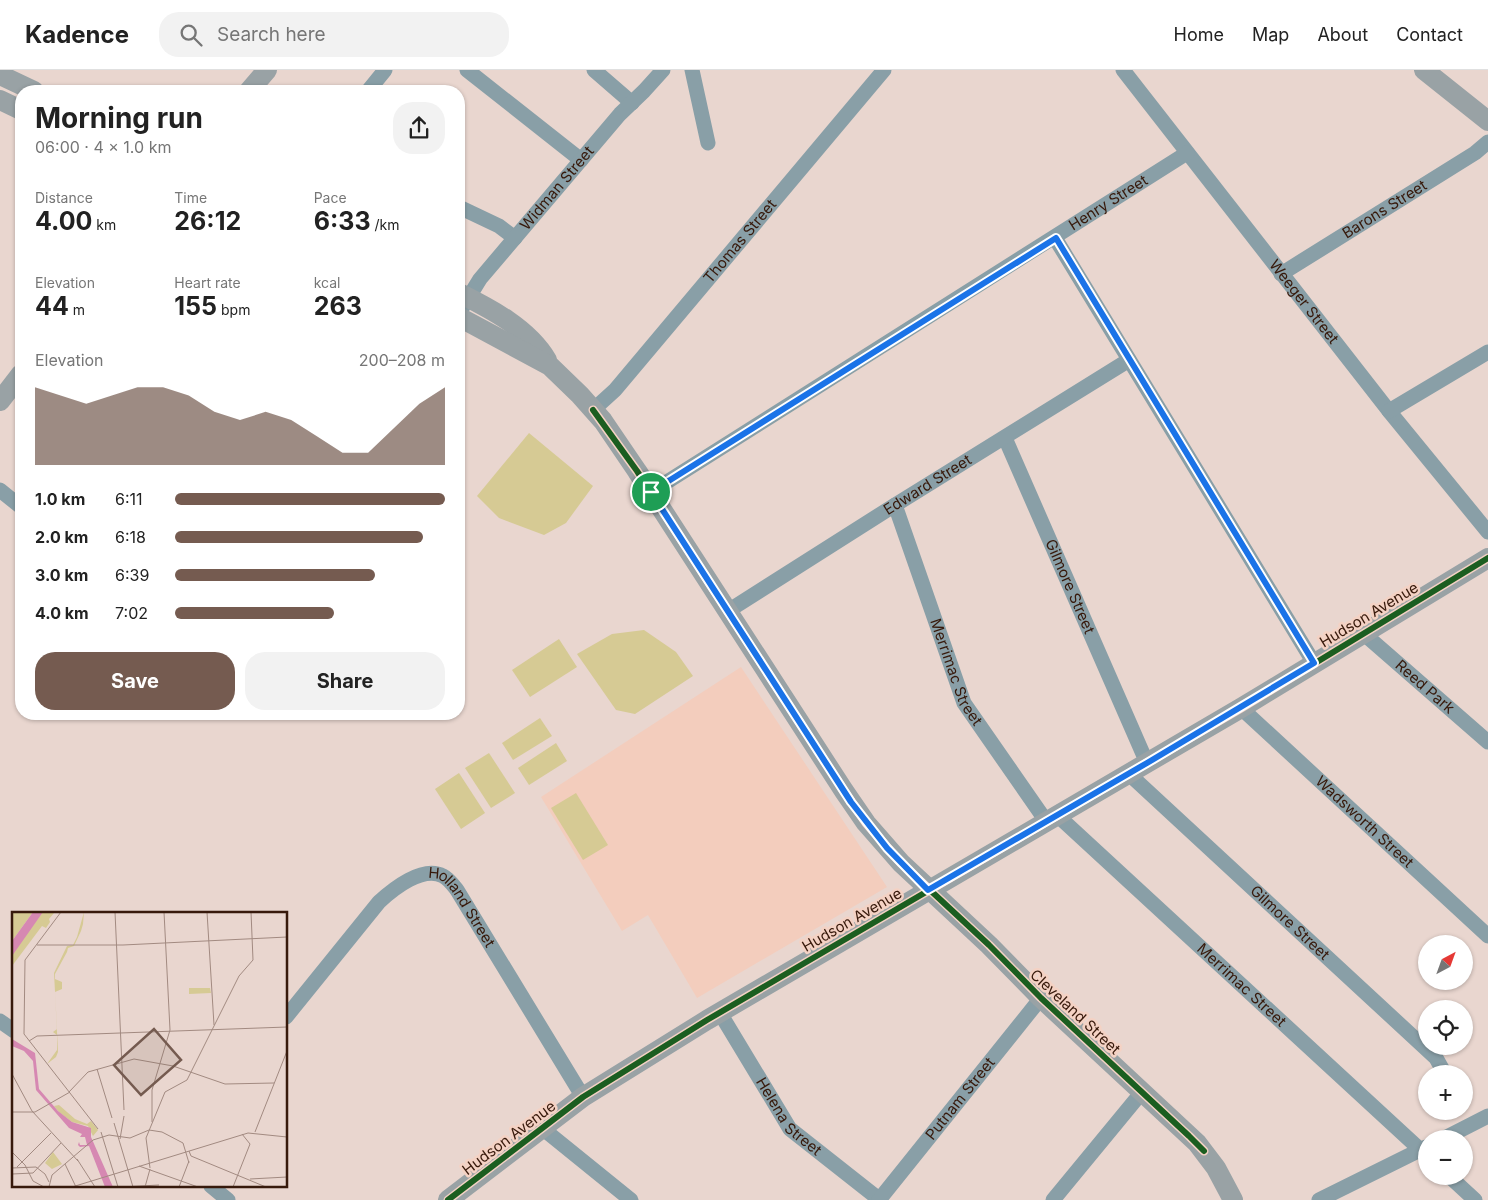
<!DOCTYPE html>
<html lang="en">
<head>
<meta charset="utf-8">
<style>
  body { margin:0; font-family:Inter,sans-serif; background:#f2f2f2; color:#222; height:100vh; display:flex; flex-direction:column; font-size:19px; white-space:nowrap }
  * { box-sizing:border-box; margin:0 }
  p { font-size:16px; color:#767676 }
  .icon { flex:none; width:28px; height:28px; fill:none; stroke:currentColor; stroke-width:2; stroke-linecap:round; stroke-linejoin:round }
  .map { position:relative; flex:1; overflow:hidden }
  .drawer { position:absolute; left:15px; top:15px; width:450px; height:635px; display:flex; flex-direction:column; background:#fff; border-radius:20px; box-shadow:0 1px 4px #0004 }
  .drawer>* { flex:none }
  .needle { width:32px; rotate:41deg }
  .controls { position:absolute; left:1418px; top:865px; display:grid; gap:10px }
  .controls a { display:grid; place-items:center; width:55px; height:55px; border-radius:50%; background:#fff; box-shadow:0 1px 4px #0004; font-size:25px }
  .pin { position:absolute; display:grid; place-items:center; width:42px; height:42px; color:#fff; margin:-21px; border:2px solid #fff; border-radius:50%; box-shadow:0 1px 5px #0007 }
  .round { display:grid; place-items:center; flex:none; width:52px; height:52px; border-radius:20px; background:#f2f2f2 }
  .headline { display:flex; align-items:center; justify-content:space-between; height:85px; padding:0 20px }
  h1 { font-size:28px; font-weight:700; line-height:38px }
  .figures { display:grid; grid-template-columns:repeat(3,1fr); gap:8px; height:85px; padding:5px 20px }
  .figures div { display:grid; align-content:center }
  .figures b { font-size:25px; font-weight:700 }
  .figures small { font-size:14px; font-weight:400 }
  .figures p { font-size:14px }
  .chart { height:140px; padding:10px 20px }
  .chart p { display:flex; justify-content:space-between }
  .chart svg { width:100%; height:90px; margin-top:5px; fill:#755b50; opacity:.7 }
  .primary-button { display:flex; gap:10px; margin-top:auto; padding:10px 20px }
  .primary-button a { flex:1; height:58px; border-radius:20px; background:#755b50; color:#fff; font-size:20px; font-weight:700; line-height:58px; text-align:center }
  .primary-button a+a { background:#f2f2f2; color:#222 }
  ul { padding:0 20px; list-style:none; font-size:16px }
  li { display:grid; grid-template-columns:80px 60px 1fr; align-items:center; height:38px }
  li i { height:12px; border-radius:6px; background:#755b50 }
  header { display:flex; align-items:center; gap:30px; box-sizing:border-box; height:70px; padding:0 25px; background:#fff; border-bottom:1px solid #e0e0e0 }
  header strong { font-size:24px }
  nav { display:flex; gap:28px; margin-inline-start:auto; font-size:18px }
  .search { width:350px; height:45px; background:#f2f2f2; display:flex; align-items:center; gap:12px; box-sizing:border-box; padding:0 18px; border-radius:20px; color:#767676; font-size:19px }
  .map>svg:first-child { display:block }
</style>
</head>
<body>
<header>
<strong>Kadence</strong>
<div class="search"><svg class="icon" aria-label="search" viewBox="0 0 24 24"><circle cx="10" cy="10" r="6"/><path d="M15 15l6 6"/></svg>Search here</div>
<nav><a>Home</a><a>Map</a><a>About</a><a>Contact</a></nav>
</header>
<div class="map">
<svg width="1488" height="1130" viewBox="0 0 1488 1130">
  <rect width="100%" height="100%" fill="#e9d6cf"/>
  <path fill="#f3cdbd" d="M 741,597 L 887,817 L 697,928 L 648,845 L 622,861 L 541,727 Z"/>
  <g fill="#d6ca94">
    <path d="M 529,363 L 593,416 L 566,453 L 544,465 L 499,448 L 477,426 Z"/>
    <path d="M 644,560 L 676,582 L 693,606 L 635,644 L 616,640 L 577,584 L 612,564 Z"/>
    <path d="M 559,569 L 577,597 L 530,627 L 512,600 Z"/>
    <path d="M 540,648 L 552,666 L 513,690 L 502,673 Z"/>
    <path d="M 556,673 L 567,691 L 529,715 L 518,698 Z"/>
    <path d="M 489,683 L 515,723 L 491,738 L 465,698 Z"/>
    <path d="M 459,703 L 485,743 L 461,759 L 435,719 Z"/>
    <path d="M 576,723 L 608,775 L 583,790 L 551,738 Z"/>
  </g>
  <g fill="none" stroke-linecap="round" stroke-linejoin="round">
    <g stroke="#899fa7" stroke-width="15">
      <path d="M 467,0 L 581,90"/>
      <path d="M 594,0 L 632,33"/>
      <path d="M 692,0 L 708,73"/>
      <path id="s1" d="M 1123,0 L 1389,341 L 1488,462"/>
      <path d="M 368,21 L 385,0"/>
      <path d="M 459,137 L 499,156 L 515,168"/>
      <path d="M 1055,168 L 1314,593"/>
      <path id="s2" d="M 1281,204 L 1475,83 L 1488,72"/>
      <path id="s3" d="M 459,243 L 480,209 L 620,44 L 644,21 L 663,0"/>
      <path id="s4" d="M 593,340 L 615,320 L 884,0"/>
      <path d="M 1389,341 L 1488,282"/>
      <path id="s5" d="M 1005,368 L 1147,693"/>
      <path d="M 0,420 L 21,437"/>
      <path id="s6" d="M 651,422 L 1187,83"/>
      <path id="s7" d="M 895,435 L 964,633 L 1046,751"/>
      <path id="s8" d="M 728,541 L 895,435 L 1129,290"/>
      <path id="s9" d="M 1363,563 L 1488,672"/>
      <path id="s10" d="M 1241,638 L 1488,866"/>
      <path id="s11" d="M 1129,704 L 1436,988 L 1445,1004"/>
      <path id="s12" d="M 1057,745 L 1426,1085"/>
      <path id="s13" d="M 720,943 L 790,1059 L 880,1130"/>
      <path id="s14" d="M 286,947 L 379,832 C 393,819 423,795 443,806 C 449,809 453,815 457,820 L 583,1027"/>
      <path d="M 0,951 L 14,961"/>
      <path d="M 542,1058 L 631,1130"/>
      <path d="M 1443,1069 L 1488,1046"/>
      <path d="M 1449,1106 L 1475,1130"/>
      <path d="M 211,1116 L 228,1130"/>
      <path id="s15" d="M 879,1130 L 1041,928"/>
      <path d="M 1053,1130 L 1142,1022"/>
      <path d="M 1319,1130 L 1426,1077"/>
    </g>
    <g stroke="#99a2a5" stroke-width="20">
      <path d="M 1424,0 L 1488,51"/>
      <path d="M 0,5 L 34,21"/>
      <path d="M 249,21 L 267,0"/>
      <path d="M 0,30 L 21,40"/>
      <path d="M 459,223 C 491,239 528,258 547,290"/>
      <path d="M 459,247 L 550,296 L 580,325 L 603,351 L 637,401 L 844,721 L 866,753 L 901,793 L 989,875 L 1041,928 L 1197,1073 L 1216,1098 L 1233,1130"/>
      <path d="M 0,331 L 21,304"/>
      <path d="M 448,1130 L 583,1027 L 707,950 L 1241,638 L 1488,488"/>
    </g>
    <defs>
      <g id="cycleway">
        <path d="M 593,340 L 637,401 L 844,721 L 866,753 L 901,793 L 989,875 L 1041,928 L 1189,1066 L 1204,1081"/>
        <path d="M 448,1130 L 583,1027 L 707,950 L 1241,638 L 1488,488"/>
      </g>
    </defs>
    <use href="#cycleway" stroke="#f4d2c4" stroke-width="9"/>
    <use href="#cycleway" stroke="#1b5e20" stroke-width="6"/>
  </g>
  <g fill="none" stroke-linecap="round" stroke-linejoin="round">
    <defs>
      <path id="route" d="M 1056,168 L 1314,593 L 1147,693 L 928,820 L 887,778 L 851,732 L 651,422 Z"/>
    </defs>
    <use href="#route" stroke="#fff" stroke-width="10"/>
    <use href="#route" stroke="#1a73e8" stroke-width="6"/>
  </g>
  <g text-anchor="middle" stroke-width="5" stroke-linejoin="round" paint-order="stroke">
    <g font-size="15" fill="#37190b" stroke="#f4d2c4">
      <text dy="5" stroke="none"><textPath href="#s3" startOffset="159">Widman Street</textPath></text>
      <text dy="5" stroke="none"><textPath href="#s6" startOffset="541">Henry Street</textPath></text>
      <text dy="5" stroke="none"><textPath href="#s2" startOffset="122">Barons Street</textPath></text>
      <text dy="5" stroke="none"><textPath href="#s4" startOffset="224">Thomas Street</textPath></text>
      <text dy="5" stroke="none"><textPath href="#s1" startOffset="294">Weeger Street</textPath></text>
      <text dy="5" stroke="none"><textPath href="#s8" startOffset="236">Edward Street</textPath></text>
      <text dy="5" stroke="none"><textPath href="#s5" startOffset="162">Gilmore Street</textPath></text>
      <text transform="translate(1369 545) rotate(-31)" y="5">Hudson Avenue</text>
      <text dy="5" stroke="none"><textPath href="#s7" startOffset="178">Merrimac Street</textPath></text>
      <text dy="5" stroke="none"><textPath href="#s9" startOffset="82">Reed Park</textPath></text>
      <text dy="5" stroke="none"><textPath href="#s10" startOffset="168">Wadsworth Street</textPath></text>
      <text dy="5" stroke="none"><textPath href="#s14" startOffset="256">Holland Street</textPath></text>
      <text transform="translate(852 850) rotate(-30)" y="5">Hudson Avenue</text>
      <text dy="5" stroke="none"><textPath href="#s11" startOffset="219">Gilmore Street</textPath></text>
      <text dy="5" stroke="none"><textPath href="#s12" startOffset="251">Merrimac Street</textPath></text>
      <text transform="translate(1075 942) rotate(43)" y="5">Cleveland Street</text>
      <text dy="5" stroke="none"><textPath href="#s15" startOffset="130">Putnam Street</textPath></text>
      <text dy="5" stroke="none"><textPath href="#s13" startOffset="125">Helena Street</textPath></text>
      <text transform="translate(509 1068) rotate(-37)" y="5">Hudson Avenue</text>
    </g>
  </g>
  <g transform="translate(12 842)">
    <rect width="275" height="275" fill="#e9d6cf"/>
    <path d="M 0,0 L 21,0 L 0,29 ZM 31,0 L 42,1 L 37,7 L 38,10 L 34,16 L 30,14 L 0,54 L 1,39 ZM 72,0 L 71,12 L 69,19 L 62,34 L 56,36 L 55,40 L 43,62 L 43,67 L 50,70 L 50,77 L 43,80 L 46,140 L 44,145 L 35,152 L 45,138 L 45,123 L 41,120 L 45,117 L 42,61 L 55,34 L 61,33 L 65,25 ZM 177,76 L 198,76 L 199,81 L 177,82 ZM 47,193 L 63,207 L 75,212 L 79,209 L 86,218 L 81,224 L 76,214 L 60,210 L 47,200 L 42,194 ZM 41,240 L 50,252 L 40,257 L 33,251 Z" fill="#d6ca94"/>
    <path d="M 21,0 L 31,0 L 0,44 L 0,29 ZM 0,127 L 23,141 L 27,177 L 46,199 L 60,210 L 79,216 L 79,225 L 101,275 L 93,275 L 77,234 L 68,235 L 66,233 L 67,230 L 68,233 L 75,233 L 73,225 L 68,225 L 70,222 L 57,216 L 24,178 L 21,149 L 12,139 L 0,134 Z" fill="#d688b2"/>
    <path fill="none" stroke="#a28a81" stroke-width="1" d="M 49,0 L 13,48 L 12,122 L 86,217M 103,0 L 112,198M 195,0 L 202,113M 25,33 L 111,33 L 275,25M 17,129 L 25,124 L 275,115M 85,157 L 100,206M 0,162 L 20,199 L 66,249M 57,180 L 76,160 L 122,147 L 161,154 L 213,172 L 262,171M 0,200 L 23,200 L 58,180M 140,210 L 140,178 L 158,118 L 152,0M 102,211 L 121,275M 89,220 L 106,275M 243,220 L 275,139M 108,227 L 112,204M 177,239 L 179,244 L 254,275M 0,240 L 13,253 L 21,269 L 32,275M 65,247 L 83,275M 53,252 L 64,275M 127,254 L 186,275M 5,255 L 39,221M 0,256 L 24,255 L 33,262 L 37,270M 138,256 L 134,226 L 153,180 L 175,168 L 227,64 L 241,48 L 239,0M 0,262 L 21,261 L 49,231M 238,267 L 275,265M 37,275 L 40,263 L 81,228 L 97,223 L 118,226 L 137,218 L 150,220 L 171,231 L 177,251M 60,275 L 236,221 L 275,225M 110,275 L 147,273M 133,275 L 138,257M 167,275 L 177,249M 221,275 L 238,232 L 230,222"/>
    <path fill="#755b50" fill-opacity="0.15" stroke="#755b50" stroke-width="2.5" d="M 142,117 L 169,148 L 129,183 L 102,153 Z"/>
    <rect width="275" height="275" fill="none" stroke="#37190b" stroke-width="2.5"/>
  </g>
</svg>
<div class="controls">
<a><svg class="needle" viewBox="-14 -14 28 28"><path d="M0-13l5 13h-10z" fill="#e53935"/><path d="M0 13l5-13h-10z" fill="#767676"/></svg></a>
<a><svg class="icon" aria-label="locate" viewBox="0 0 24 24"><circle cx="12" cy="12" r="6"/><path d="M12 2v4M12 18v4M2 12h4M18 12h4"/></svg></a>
<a>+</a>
<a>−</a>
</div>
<div class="pin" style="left:651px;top:422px;background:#1e9e55"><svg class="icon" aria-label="arrive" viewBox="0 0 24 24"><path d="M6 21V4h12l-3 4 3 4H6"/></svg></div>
<section class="drawer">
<div class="headline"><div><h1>Morning run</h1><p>06:00 · 4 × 1.0 km</p></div><a class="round"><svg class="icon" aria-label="share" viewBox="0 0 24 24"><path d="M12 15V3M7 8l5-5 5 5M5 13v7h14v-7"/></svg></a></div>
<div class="figures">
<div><p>Distance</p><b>4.00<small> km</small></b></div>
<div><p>Time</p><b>26:12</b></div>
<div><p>Pace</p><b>6:33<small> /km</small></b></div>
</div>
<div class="figures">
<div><p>Elevation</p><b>44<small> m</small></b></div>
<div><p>Heart rate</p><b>155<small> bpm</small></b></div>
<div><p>kcal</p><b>263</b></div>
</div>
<div class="chart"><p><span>Elevation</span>200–208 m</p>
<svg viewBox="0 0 160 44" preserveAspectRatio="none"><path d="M0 44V6L10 10L20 14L30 10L40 6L50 6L60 10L70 18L80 22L90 18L100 22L110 30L120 38L130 38L140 26L150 14L160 6V44z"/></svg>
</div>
<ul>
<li><b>1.0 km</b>6:11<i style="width:100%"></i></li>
<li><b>2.0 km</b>6:18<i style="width:92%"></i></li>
<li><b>3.0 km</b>6:39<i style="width:74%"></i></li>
<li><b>4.0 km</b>7:02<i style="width:59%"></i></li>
</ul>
<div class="primary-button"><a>Save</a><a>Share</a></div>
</section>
</div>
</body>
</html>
